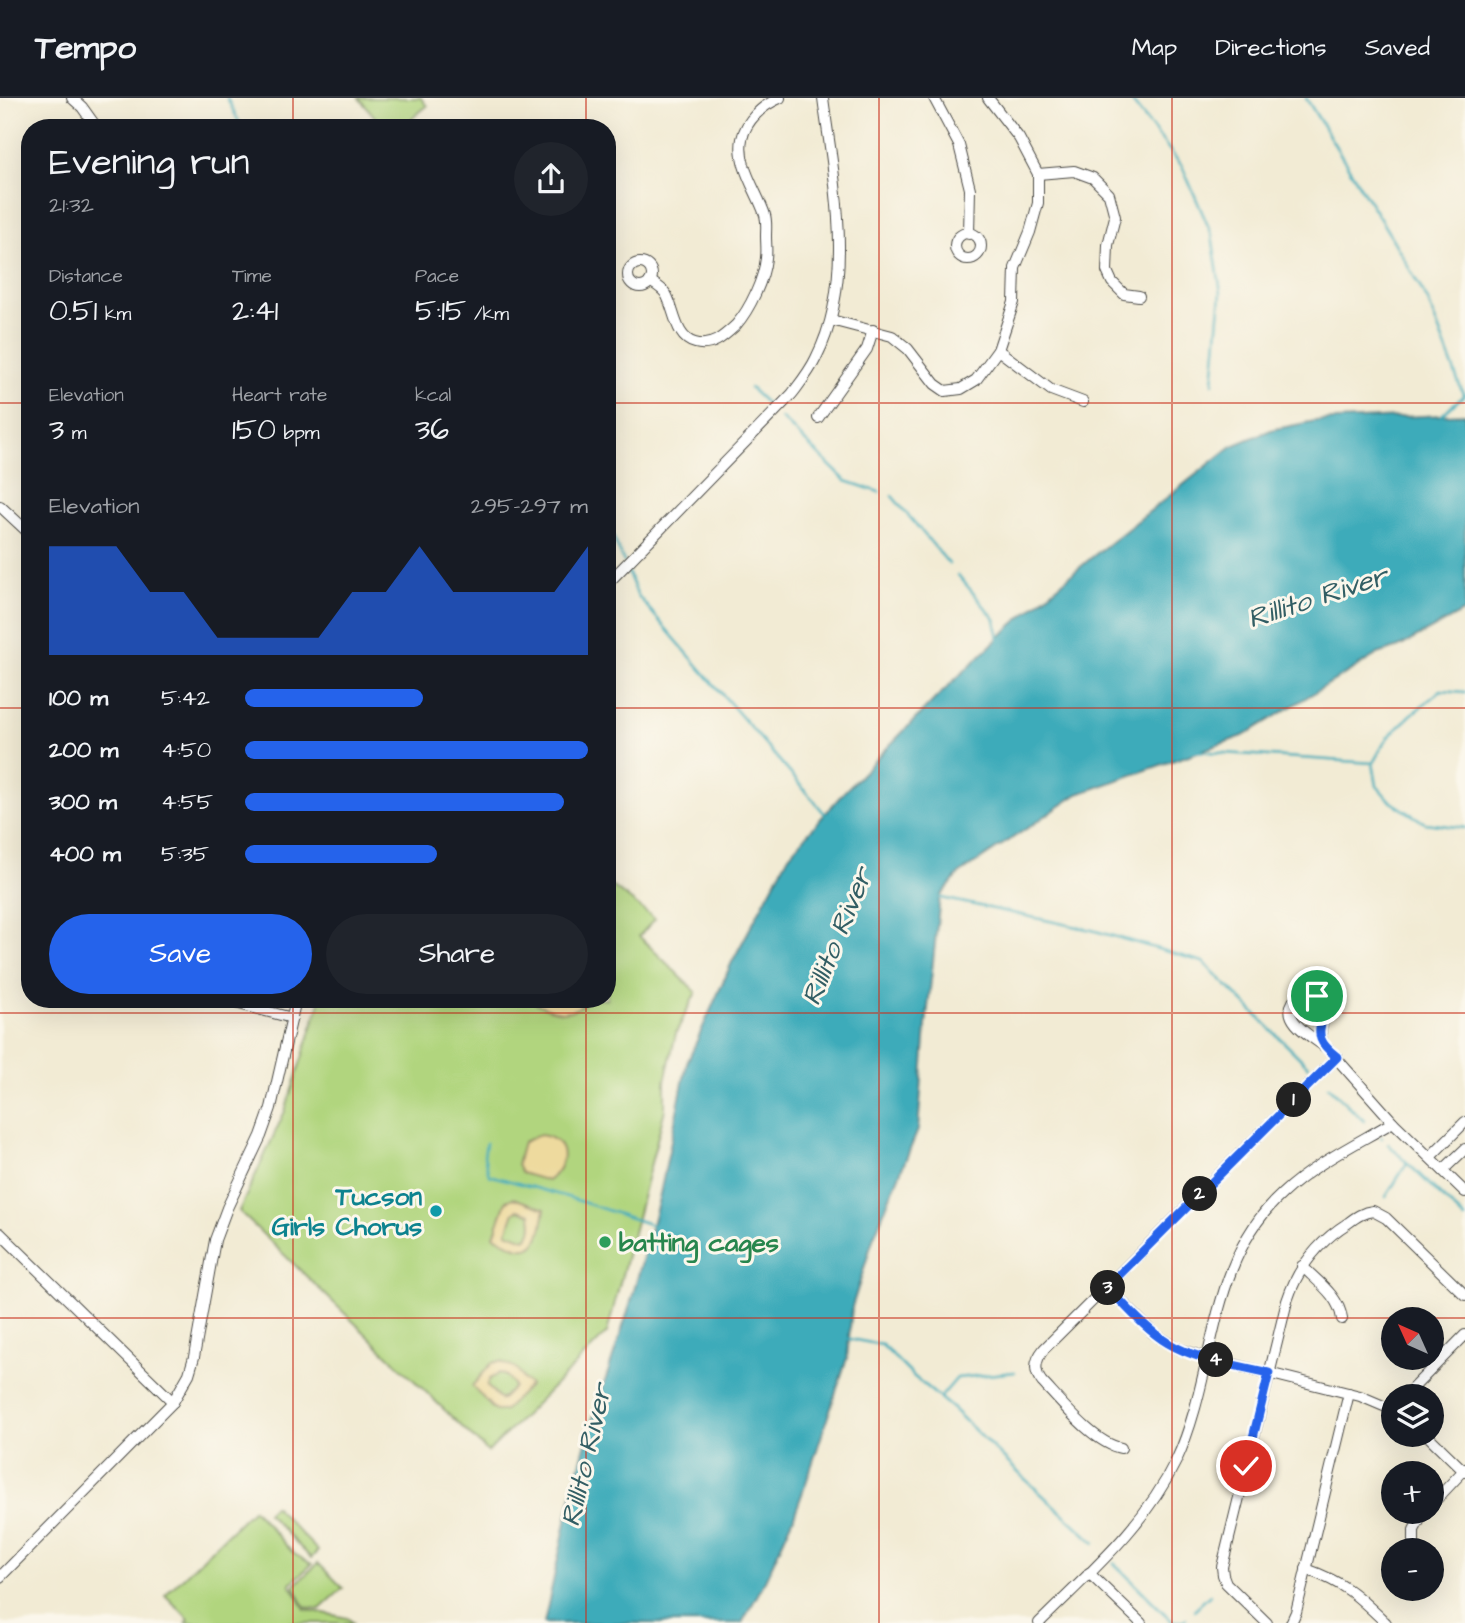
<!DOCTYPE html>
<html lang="en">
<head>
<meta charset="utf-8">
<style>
  body { margin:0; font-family:"Architects Daughter",sans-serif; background:#20242c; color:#f1f3f6; height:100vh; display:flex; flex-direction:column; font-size:26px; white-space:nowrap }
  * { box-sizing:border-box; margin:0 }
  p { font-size:23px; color:#9ea1a6 }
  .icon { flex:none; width:38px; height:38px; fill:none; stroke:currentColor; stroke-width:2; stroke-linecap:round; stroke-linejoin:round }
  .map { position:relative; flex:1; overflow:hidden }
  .sheet { position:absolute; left:21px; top:21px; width:595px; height:889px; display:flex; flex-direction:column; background:#171b24; border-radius:28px; box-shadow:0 7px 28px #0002 }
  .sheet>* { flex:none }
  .needle { width:46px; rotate:315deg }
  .controls { position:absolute; left:1381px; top:1209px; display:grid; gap:14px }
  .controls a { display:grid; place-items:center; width:63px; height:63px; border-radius:50%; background:#171b24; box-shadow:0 7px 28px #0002; font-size:35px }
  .pin { position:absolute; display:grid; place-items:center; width:60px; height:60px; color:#fff; margin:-30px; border:4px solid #fff; border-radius:50%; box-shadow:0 2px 7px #0007 }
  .km { position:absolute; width:35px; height:35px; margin:-18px; border-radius:50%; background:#222; color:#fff; font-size:19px; line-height:35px; text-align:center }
  .round { display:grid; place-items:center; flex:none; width:74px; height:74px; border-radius:37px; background:#20242c }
  .overview { display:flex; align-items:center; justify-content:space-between; height:119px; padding:0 28px }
  h1 { font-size:38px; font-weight:600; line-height:52px }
  .stats { display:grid; grid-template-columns:repeat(3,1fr); gap:10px; height:119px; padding:7px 28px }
  .stats div { display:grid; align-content:center }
  .stats b { font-size:30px; font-weight:600 }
  .stats small { font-size:19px; font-weight:400 }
  .stats p { font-size:19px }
  .chart { height:196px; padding:14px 28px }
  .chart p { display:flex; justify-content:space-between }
  .chart svg { width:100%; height:126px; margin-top:7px; fill:#2563eb; opacity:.7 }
  .button { display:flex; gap:14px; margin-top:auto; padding:14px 28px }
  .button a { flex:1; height:80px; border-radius:42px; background:#2563eb; color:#fff; font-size:28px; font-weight:600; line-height:80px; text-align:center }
  .button a+a { background:#20242c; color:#f1f3f6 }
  ul { padding:0 28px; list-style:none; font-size:23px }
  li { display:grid; grid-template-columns:112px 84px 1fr; align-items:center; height:52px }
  li i { height:18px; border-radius:9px; background:#2563eb }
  header { display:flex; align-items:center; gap:42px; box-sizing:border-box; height:98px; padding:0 35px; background:#171b24; border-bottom:2px solid #363941 }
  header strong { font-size:33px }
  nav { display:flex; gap:38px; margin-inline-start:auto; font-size:24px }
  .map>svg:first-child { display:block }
</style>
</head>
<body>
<header>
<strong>Tempo</strong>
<nav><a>Map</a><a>Directions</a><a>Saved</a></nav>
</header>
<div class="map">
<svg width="1465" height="1525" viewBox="0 0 1465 1525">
  <rect width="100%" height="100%" fill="#fbf7ec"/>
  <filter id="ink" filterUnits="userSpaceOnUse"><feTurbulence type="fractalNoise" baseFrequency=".0143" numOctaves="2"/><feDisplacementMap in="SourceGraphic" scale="14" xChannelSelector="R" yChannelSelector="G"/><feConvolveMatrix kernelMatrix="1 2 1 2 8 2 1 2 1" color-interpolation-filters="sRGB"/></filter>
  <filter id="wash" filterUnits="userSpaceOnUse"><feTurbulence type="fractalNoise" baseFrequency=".00686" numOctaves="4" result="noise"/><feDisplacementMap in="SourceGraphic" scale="28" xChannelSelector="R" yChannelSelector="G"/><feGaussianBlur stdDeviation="1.57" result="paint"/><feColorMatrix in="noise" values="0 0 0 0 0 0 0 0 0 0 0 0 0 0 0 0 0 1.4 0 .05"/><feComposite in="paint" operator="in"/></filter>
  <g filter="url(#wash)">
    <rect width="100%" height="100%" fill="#f2ebd4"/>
    <g fill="#b1d57e" stroke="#6e8054" stroke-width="2">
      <path d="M 359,0 L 421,0 L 427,8 L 400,30 L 384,30 Z"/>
      <path d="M 607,784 L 655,821 L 639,838 L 696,894 L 676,935 L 665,983 L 665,1011 L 607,1235 L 488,1354 L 239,1113 L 285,1013 L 321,901 L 607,901 Z"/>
      <path d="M 274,1408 L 318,1453 L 311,1460 L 267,1415 Z"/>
      <path d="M 253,1411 L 294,1456 L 312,1466 L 290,1486 L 305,1511 L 347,1520 L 354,1525 L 186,1525 L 189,1521 L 165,1497 Z"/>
      <path d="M 318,1465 L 343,1490 L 320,1511 L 305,1509 L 294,1488 Z"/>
    </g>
    <g fill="#eeda9e" stroke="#8c8264" stroke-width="2" fill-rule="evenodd">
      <path d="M 533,901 L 590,901 C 568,920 559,915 535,905 Z"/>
      <path d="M 539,1037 C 569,1040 569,1066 548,1083 L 521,1075 L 517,1067 L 523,1044 Z"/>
      <path d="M 513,1100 L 545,1111 C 542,1125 542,1153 520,1150 C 512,1149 501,1141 494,1138 L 506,1103 ZM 518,1112 L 531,1116 C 532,1125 534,1136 525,1141 L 507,1134 L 514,1114 Z"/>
      <path d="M 499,1263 L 517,1271 L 523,1281 L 530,1287 L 504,1313 L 495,1313 L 472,1288 L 492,1265 ZM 499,1275 C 506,1276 512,1282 514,1289 L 501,1302 L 487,1288 L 490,1281 Z"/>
    </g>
    <path fill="#3cabba" stroke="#346b72" stroke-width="2" d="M 1465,316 L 1465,513 L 1399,549 L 1378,556 L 1243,638 L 1078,696 L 959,776 L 940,799 L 926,928 L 918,1032 L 874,1138 L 852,1209 L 847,1260 L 807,1382 L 793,1421 L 762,1489 L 742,1525 L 544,1525 L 571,1401 L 590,1329 L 630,1207 L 659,1101 L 687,965 L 732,864 L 789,757 L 845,693 L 936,600 L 1011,528 L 1091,460 L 1232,348 L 1271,332 L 1315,323 Z"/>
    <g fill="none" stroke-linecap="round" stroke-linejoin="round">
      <g stroke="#3cabba" stroke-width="2.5">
        <path d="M 227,0 L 242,30"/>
        <path d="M 1129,0 L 1182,68 L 1212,137 L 1221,195 L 1213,285"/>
        <path d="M 1306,0 L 1393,142 L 1428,203 L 1463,296"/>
        <path d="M 750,290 L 769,308"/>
        <path d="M 1442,317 L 1465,296"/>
        <path d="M 781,320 L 846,383 L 879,394"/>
        <path d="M 892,398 L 949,466"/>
        <path d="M 607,425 L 624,464"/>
        <path d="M 626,470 L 638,498 L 826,717"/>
        <path d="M 958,477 L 995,521 L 999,541"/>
        <path d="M 1465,594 L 1441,592 L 1411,617 L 1387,640 L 1373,665 L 1377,688 L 1390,703 L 1425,725 L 1465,730"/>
        <path d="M 1194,653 L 1373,665"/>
        <path d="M 937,799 L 1092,832 L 1203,864 L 1309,969"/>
        <path d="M 1328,988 L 1364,1023"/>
        <path d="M 1381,1039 L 1382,1040"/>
        <path d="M 486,1045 L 484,1058 L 489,1077 L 567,1099 L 652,1127"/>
        <path d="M 1388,1046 L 1465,1121"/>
        <path d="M 1386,1099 L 1407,1065"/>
        <path d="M 845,1240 L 882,1247 L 912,1277 L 953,1311 L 1025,1381 L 1095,1445"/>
        <path d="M 940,1300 L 957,1280 L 1015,1274"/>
        <path d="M 1114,1465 L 1174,1525"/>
        <path d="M 1194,1512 L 1210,1497"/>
        <path d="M 1173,1524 L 1183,1523 L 1186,1521"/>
      </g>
    </g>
  </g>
  <g filter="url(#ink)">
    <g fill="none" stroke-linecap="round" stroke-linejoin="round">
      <defs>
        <g id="minor">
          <path d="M 72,0 L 82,9 L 97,30"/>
          <path d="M 934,0 L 959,47 L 970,91 L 969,136"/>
          <path d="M 1038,76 L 1074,73 L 1093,80 L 1109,96 L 1115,119 L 1108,147 L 1107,173 L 1112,184 L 1124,196 L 1139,198"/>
          <circle cx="968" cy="148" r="13"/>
          <circle cx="640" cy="177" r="12"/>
          <path d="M 650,183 C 656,187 662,190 666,196 C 675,212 675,240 695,245 C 712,250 724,238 736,227 C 750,211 764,181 766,160 C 767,153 766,145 766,138 C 766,131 767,124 765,117 C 757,93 737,67 742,41 C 746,22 763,7 780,0"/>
          <path d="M 831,222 L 892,238 L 908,251 L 935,286 L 945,293 L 961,291 L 976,282 L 998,252 L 1014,204 L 1015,170 L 1030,134 L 1038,105 L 1038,76 L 1019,40 L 988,0"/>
          <path d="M 998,252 L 1051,292 L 1083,304"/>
          <path d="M 818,320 L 867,251 L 873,232"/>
          <path d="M 0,408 L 30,436"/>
          <path d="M 607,486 L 792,296 C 801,284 810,273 816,260 C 856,182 834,82 823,0"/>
          <path d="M 220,901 L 292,920"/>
          <path d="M 1323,946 C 1316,927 1328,921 1324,905 L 1313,895 C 1305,895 1298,896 1293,904 C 1280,925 1319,942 1330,953 L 1393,1024 L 1465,1094"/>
          <path d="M 1430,1059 L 1465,1024"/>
          <path d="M 1443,1072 L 1465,1051"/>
          <path d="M 0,1135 L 173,1304"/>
          <path d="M 1302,1168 C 1318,1184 1339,1198 1342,1221"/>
          <path d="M 1107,1189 L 1153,1235 L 1179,1251 L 1208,1260 L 1360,1298 L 1393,1312"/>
          <path d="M 1405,1298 L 1465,1237"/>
          <path d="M 1427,1337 L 1465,1374"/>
          <path d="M 1121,1350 C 1095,1346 1061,1304 1042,1284 C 1033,1273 1035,1262 1044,1251 L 1337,959"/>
          <path d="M 1432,1406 L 1465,1371"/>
          <path d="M 1414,1446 L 1414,1432 L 1424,1414"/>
          <path d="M 1306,1471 C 1345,1485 1357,1497 1386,1525"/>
          <path d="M 1089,1475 L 1141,1525"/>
          <path d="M 0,1479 L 173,1304 L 189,1276 L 194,1259 L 215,1142 L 227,1110 L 261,1038 L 271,1010 L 296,901"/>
          <path d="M 1039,1525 C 1089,1475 1145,1428 1176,1363 C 1217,1276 1206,1165 1282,1096 C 1314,1066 1356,1046 1393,1024"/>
          <path d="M 1267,1525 L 1226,1485 L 1223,1477 L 1222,1469 L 1287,1203 C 1298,1169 1318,1144 1348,1125 C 1356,1119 1363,1114 1373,1113 L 1386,1120 L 1465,1197"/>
          <path d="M 1291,1525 L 1296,1514 L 1349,1295"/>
        </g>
      </defs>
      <use href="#minor" stroke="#494844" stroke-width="12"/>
      <use href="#minor" stroke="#fff" stroke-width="10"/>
    </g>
  </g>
  <g fill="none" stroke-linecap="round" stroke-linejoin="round" filter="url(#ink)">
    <defs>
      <path id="route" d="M 1246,1368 L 1269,1275 C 1237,1267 1196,1262 1168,1245 C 1145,1231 1126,1208 1107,1189 L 1337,959 C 1331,954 1324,949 1321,941 C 1315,922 1335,915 1317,898"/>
    </defs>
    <use href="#route" stroke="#fff" stroke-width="14"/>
    <use href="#route" stroke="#2563eb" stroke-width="9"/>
  </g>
  <path fill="none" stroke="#c8321e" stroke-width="2" stroke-opacity="0.55" d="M 293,0 L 293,30M 586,0 L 586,30M 879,0 L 879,1525M 1172,0 L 1172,1525M 0,305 L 30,305M 607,305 L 1465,305M 0,610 L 30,610M 607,610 L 1465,610M 293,901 L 293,1525M 586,901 L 586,1525M 0,915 L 1465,915M 0,1220 L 1465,1220"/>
  <circle fill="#0f9aa8" stroke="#fbf7ec" stroke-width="2.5" cx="436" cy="1113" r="7"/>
  <circle fill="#2e9e5b" stroke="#fbf7ec" stroke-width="2.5" cx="605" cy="1144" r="7"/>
  <g text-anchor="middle" stroke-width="6" stroke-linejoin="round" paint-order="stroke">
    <g font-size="26" font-weight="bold" fill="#0d838f" stroke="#fbf7ec" text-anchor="end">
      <text x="422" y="1107">Tucson<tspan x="422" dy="30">Girls Chorus</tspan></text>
    </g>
    <g font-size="26" font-weight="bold" fill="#27864d" stroke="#fbf7ec" text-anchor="start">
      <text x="619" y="1153">batting cages</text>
    </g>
    <g font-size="28" font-style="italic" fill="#325e64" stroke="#fbf7ec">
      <text transform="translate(1317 498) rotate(-18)" y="10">Rillito River</text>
      <text transform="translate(836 838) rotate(-68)" y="10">Rillito River</text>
      <text transform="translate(585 1357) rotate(-77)" y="10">Rillito River</text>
    </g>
  </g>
</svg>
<div class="controls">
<a><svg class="needle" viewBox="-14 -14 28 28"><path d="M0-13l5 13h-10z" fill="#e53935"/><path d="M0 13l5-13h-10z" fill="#9ea1a6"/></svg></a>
<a><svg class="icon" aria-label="layers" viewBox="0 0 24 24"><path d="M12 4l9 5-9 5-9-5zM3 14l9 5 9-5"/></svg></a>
<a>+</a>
<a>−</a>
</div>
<div class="pin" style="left:1317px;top:898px;background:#1e9e55"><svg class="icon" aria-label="arrive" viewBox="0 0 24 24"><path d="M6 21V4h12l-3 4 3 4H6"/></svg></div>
<div class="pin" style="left:1246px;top:1368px;background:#d93025"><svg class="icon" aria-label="check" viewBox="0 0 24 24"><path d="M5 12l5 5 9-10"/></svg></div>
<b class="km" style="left:1294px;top:1002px">1</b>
<b class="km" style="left:1200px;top:1096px">2</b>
<b class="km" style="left:1108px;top:1190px">3</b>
<b class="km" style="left:1216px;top:1262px">4</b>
<section class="sheet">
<div class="overview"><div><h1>Evening run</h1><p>21:32</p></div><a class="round"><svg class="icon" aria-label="share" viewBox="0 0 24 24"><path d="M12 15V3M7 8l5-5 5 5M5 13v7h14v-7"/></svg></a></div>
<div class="stats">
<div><p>Distance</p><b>0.51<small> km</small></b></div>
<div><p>Time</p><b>2:41</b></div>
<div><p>Pace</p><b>5:15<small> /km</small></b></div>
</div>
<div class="stats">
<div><p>Elevation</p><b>3<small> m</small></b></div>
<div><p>Heart rate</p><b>150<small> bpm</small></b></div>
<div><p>kcal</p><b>36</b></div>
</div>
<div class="chart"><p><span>Elevation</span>295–297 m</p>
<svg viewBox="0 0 160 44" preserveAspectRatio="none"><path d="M0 44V6L10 6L20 6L30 22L40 22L50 38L60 38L70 38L80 38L90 22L100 22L110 6L120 22L130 22L140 22L150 22L160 6V44z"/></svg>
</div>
<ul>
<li><b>100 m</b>5:42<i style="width:52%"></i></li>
<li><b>200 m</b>4:50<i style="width:100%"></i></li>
<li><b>300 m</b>4:55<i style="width:93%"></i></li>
<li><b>400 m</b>5:35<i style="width:56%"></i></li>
</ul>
<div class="button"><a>Save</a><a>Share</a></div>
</section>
</div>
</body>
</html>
